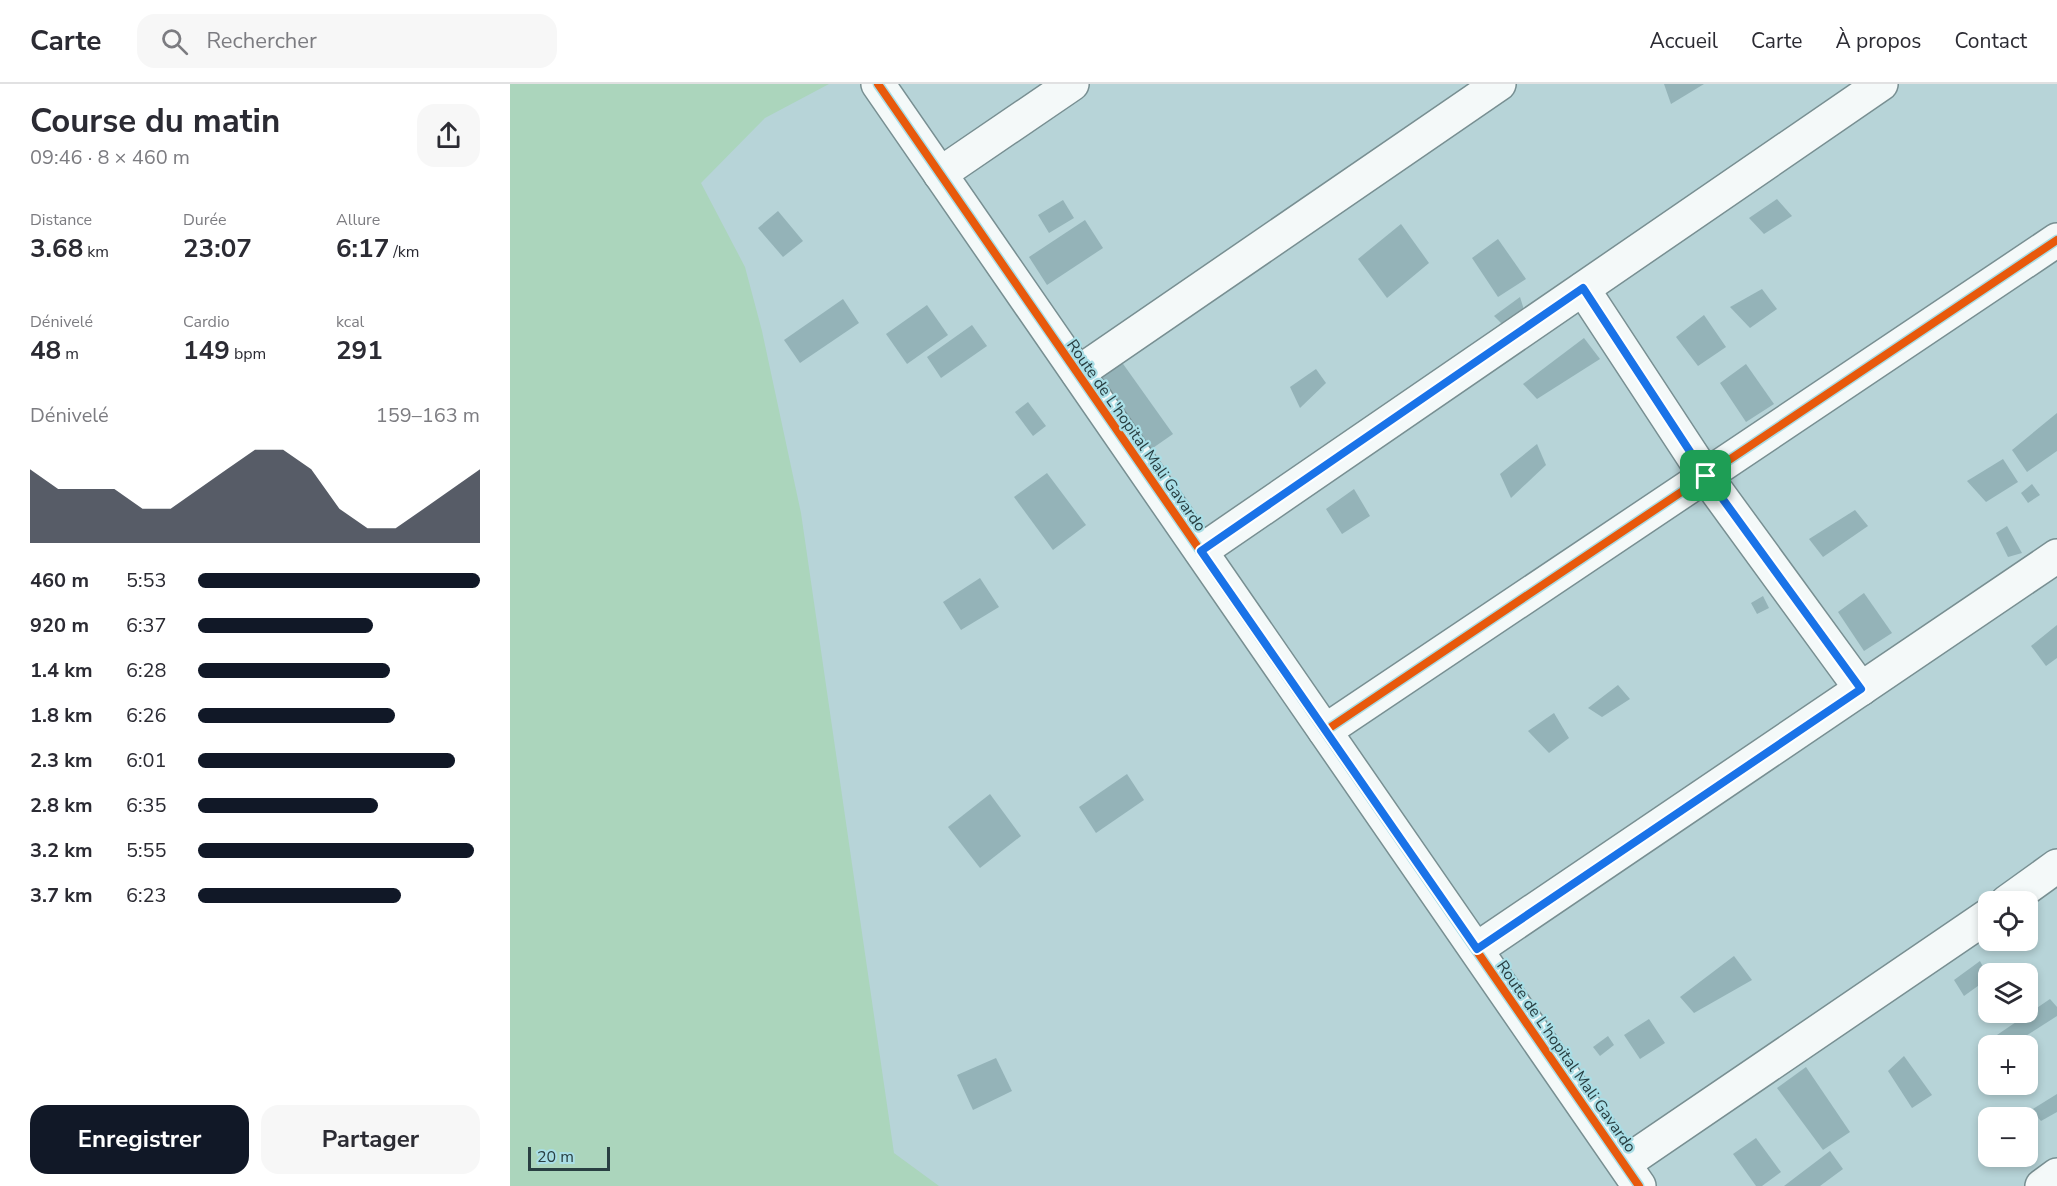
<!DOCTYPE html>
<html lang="fr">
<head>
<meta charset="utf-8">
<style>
  body { margin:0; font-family:"Nunito Sans",sans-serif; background:#f7f7f7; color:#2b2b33; height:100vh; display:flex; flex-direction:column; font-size:22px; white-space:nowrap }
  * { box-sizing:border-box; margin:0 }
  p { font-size:20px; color:#7c7c81 }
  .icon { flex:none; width:33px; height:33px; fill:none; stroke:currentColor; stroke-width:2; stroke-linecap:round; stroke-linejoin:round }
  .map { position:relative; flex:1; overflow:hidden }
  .panel { display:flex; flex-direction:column; background:#fff; width:510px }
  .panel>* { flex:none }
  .tools { position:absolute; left:1468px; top:807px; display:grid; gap:12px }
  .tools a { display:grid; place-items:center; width:60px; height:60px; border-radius:12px; background:#fff; box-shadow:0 3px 9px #0003; font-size:30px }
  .scale { position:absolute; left:18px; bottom:15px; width:82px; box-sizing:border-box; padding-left:6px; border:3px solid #293f42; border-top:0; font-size:16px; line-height:21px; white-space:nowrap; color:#293f42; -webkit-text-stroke:4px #a9dee6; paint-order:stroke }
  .pin { position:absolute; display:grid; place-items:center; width:51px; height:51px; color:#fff; margin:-26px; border-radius:12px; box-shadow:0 3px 9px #0006 }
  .round { display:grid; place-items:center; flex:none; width:63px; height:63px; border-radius:18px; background:#f7f7f7 }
  .summary { display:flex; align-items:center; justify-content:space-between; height:102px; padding:0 30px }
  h1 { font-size:33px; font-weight:700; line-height:45px }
  .metrics { display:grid; grid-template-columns:repeat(3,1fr); gap:9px; height:102px; padding:6px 30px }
  .metrics div { display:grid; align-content:center }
  .metrics b { font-size:26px; font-weight:700 }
  .metrics small { font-size:16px; font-weight:400 }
  .metrics p { font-size:16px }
  .chart { height:168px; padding:12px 30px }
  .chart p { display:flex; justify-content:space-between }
  .chart svg { width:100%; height:108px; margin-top:6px; fill:#111827; opacity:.7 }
  .cta { display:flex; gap:12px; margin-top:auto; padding:12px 30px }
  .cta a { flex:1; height:69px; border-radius:18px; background:#111827; color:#fff; font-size:24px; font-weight:700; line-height:69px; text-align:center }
  .cta a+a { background:#f7f7f7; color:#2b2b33 }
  ul { padding:0 30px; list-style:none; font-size:20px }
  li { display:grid; grid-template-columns:96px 72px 1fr; align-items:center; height:45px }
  li i { height:15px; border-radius:8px; background:#111827 }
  header { display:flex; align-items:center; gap:36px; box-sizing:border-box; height:84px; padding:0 30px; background:#fff; border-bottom:2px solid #e1e1e2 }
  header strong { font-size:28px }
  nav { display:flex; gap:33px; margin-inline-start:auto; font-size:21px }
  .search { width:420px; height:54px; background:#f7f7f7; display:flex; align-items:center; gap:15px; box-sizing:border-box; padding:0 21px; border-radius:18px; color:#7c7c81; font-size:22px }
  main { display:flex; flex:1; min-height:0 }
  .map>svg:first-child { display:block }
</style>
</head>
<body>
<header>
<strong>Carte</strong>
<div class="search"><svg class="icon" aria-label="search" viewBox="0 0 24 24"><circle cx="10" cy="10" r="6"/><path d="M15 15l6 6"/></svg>Rechercher</div>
<nav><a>Accueil</a><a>Carte</a><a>À propos</a><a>Contact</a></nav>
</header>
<main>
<section class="panel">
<div class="summary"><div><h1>Course du matin</h1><p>09:46 · 8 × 460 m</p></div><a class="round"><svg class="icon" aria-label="share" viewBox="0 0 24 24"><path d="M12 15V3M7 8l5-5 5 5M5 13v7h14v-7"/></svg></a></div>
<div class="metrics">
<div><p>Distance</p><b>3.68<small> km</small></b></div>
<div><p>Durée</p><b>23:07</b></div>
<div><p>Allure</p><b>6:17<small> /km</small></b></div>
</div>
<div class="metrics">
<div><p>Dénivelé</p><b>48<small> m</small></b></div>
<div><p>Cardio</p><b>149<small> bpm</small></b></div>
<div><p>kcal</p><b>291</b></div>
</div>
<div class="chart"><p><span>Dénivelé</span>159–163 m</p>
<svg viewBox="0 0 160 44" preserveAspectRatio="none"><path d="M0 44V14L10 22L20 22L30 22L40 30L50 30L60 22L70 14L80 6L90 6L100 14L110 30L120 38L130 38L140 30L150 22L160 14V44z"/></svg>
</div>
<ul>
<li><b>460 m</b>5:53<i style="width:100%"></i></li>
<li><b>920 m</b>6:37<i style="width:62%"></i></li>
<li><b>1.4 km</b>6:28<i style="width:68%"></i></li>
<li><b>1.8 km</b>6:26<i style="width:70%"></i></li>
<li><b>2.3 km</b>6:01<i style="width:91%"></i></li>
<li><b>2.8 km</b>6:35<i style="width:64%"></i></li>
<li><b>3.2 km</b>5:55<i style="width:98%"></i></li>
<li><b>3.7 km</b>6:23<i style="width:72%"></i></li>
</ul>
<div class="cta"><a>Enregistrer</a><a>Partager</a></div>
</section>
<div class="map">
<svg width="1547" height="1102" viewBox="0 0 1547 1102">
  <rect width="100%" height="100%" fill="#b7d4d8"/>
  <path fill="#abd5bc" d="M 0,0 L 319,0 L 255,34 L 191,99 L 235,183 L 252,247 L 291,429 L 384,1069 L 429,1102 L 0,1102 Z"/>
  <g fill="#94b3b8">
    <path d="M 1154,0 L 1194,0 L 1161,20 Z"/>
    <path d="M 1267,115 L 1282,132 L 1254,150 L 1239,134 Z"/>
    <path d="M 553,116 L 564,134 L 539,149 L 528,131 Z"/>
    <path d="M 268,127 L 293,157 L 273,173 L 248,144 Z"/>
    <path d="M 575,136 L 593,164 L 537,201 L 519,173 Z"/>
    <path d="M 891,140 L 919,179 L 877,214 L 848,175 Z"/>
    <path d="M 988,155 L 1016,195 L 988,213 L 962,174 Z"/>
    <path d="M 1252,205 L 1267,225 L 1240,244 L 1220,223 Z"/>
    <path d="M 1010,213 L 1015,229 L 993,241 L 984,232 Z"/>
    <path d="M 333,215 L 349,239 L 290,279 L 274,256 Z"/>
    <path d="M 417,221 L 438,251 L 397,280 L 376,250 Z"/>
    <path d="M 1194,231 L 1216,263 L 1188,282 L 1166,253 Z"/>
    <path d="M 462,241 L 477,262 L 431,294 L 417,273 Z"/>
    <path d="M 1074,254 L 1090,275 L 1027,315 L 1013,300 Z"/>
    <path d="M 611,277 L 663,350 L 640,366 L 588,293 Z"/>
    <path d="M 1236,280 L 1264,320 L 1236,338 L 1210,299 Z"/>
    <path d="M 806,285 L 816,299 L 790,324 L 780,303 Z"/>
    <path d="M 518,318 L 536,342 L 523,352 L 505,328 Z"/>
    <path d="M 1547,329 L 1547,367 L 1517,388 L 1502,366 Z"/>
    <path d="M 1027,360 L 1036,381 L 1001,414 L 990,390 Z"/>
    <path d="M 1493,375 L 1508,398 L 1476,418 L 1457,397 Z"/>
    <path d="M 537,389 L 576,441 L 543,466 L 504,413 Z"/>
    <path d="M 1522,400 L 1530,411 L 1518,419 L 1511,409 Z"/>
    <path d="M 844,405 L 860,432 L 832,450 L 816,425 Z"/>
    <path d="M 1345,426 L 1358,442 L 1313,473 L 1299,455 Z"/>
    <path d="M 1497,442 L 1512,469 L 1498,473 L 1486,449 Z"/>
    <path d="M 470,494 L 489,523 L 451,546 L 433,518 Z"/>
    <path d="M 1354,509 L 1382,549 L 1354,567 L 1328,528 Z"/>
    <path d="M 1253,512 L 1259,524 L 1247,530 L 1241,519 Z"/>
    <path d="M 1547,541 L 1547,574 L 1536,582 L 1521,562 Z"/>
    <path d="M 1108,601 L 1120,615 L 1092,633 L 1078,624 Z"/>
    <path d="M 1044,629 L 1059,654 L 1039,669 L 1018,647 Z"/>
    <path d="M 617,690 L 634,716 L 586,749 L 569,723 Z"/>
    <path d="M 480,710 L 511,752 L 470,784 L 438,743 Z"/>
    <path d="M 1224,872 L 1242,896 L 1184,929 L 1170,913 Z"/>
    <path d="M 1470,877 L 1479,894 L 1454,912 L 1444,896 Z"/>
    <path d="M 1540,915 L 1547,923 L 1547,932 L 1500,962 L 1488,962 L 1484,953 Z"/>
    <path d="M 1139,935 L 1155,959 L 1130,975 L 1114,951 Z"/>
    <path d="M 1098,952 L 1104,961 L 1090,972 L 1083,963 Z"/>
    <path d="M 1394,972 L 1422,1011 L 1402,1024 L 1378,987 Z"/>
    <path d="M 486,974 L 502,1007 L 463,1026 L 447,991 Z"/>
    <path d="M 1296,983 L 1340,1048 L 1313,1066 L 1267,1004 Z"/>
    <path d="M 1547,1010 L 1547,1028 L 1531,1037 L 1521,1026 Z"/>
    <path d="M 1246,1054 L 1271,1088 L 1252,1102 L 1246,1102 L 1223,1070 Z"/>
    <path d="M 1320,1067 L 1333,1085 L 1310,1102 L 1274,1102 Z"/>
  </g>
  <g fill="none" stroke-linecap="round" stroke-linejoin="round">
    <defs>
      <g id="minor">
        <path d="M 368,0 L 1129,1102"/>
        <path d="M 430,90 L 562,0"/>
        <path d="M 1073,205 L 1195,391 L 1351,605"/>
        <path d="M 568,289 L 989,0"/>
        <path d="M 691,467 L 1371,0"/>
        <path d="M 815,647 L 1547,156"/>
        <path d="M 1497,818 L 1547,782"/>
        <path d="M 967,865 L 1547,472"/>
        <path d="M 1115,1079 L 1479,831"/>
        <path d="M 1532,1102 L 1547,1091"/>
      </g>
    </defs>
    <use href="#minor" stroke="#788f92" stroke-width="36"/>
    <use href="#minor" stroke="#f4f9f9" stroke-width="33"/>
    <defs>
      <g id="cycleway">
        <path d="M 368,0 L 1129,1102"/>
        <path d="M 815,647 L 1547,156"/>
      </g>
    </defs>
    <use href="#cycleway" stroke="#a9dee6" stroke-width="11"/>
    <use href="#cycleway" stroke="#e8590c" stroke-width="8"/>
  </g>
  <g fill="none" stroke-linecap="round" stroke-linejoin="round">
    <defs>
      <path id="route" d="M 1073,204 L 1196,392 L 1351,605 L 967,865 L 691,467 Z"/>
    </defs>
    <use href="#route" stroke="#fff" stroke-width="12"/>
    <use href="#route" stroke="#1a73e8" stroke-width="8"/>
  </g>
  <g text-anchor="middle" stroke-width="4.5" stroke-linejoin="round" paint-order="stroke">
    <g font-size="16" fill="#293f42" stroke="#a9dee6">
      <text transform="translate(627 351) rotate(55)" y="6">Route de L'hopital Mali Gavardo</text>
      <text transform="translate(1057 972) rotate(55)" y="6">Route de L'hopital Mali Gavardo</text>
    </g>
  </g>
</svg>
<div class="tools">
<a><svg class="icon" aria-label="locate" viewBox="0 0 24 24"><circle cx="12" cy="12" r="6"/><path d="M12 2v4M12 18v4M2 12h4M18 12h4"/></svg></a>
<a><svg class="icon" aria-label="layers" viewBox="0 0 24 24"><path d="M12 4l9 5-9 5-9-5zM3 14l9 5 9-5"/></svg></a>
<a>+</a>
<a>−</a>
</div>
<div class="scale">20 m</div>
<div class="pin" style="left:1196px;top:392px;background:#1e9e55"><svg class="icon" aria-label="arrive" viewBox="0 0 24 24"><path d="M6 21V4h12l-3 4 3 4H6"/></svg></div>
</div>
</main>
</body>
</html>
